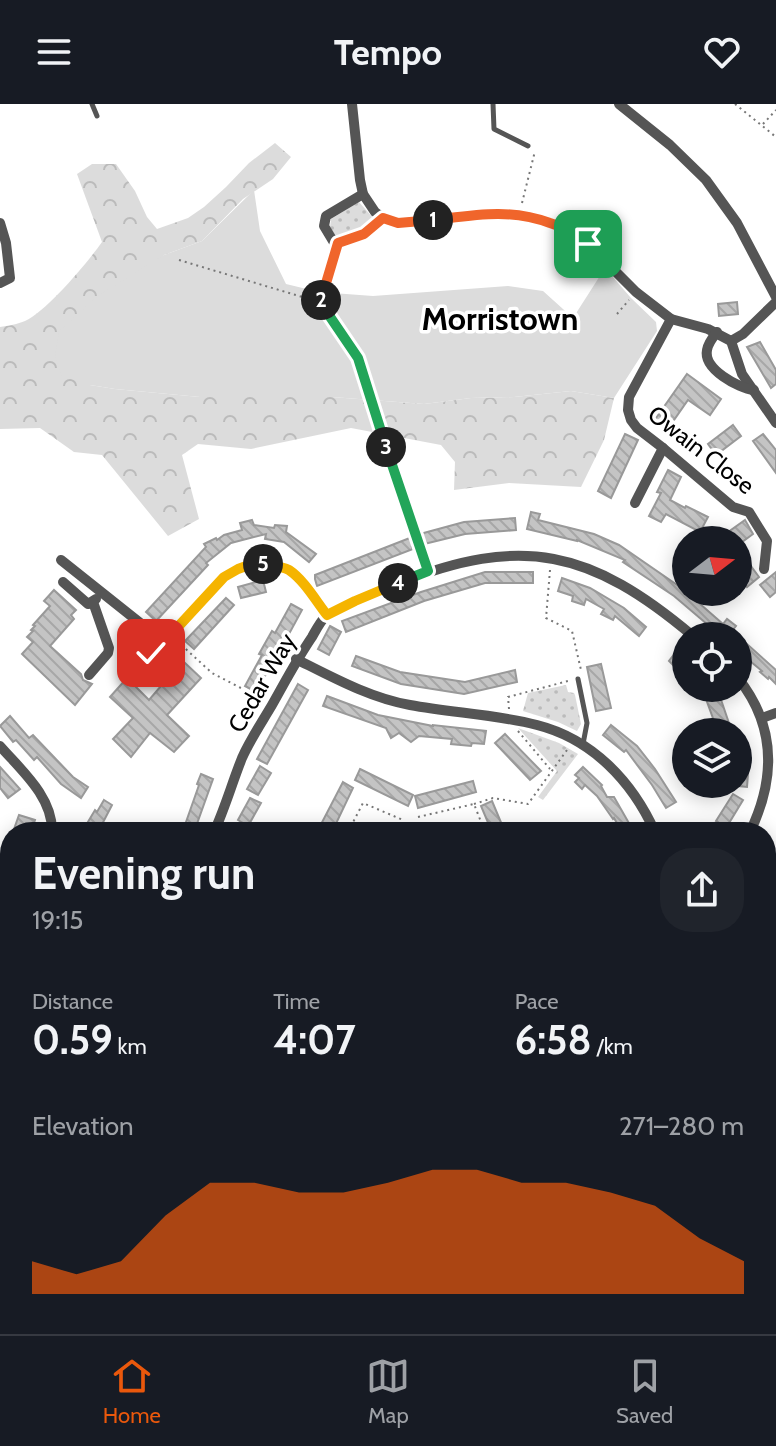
<!DOCTYPE html>
<html lang="en">
<head>
<meta charset="utf-8">
<style>
  body { margin:0; font-family:Cabin,sans-serif; background:#20242c; color:#f1f3f6; height:100vh; display:flex; flex-direction:column; font-size:30px; white-space:nowrap }
  * { box-sizing:border-box; margin:0 }
  p { font-size:26px; color:#9ea1a6 }
  .icon { flex:none; width:44px; height:44px; fill:none; stroke:currentColor; stroke-width:2; stroke-linecap:round; stroke-linejoin:round }
  .map { position:relative; flex:1; overflow:hidden }
  .panel { position:absolute; left:0px; top:718px; width:776px; height:512px; display:flex; flex-direction:column; background:#171b24; border-radius:32px 32px 0 0; box-shadow:0 4px 20px #0003 }
  .panel>* { flex:none }
  .needle { width:52px; rotate:74deg }
  .controls { position:absolute; left:672px; top:422px; display:grid; gap:16px }
  .controls a { display:grid; place-items:center; width:80px; height:80px; border-radius:50%; background:#171b24; box-shadow:0 4px 20px #0003; font-size:40px }
  .pin { position:absolute; display:grid; place-items:center; width:68px; height:68px; color:#fff; margin:-34px; border-radius:16px; box-shadow:0 4px 12px #0006 }
  .km { position:absolute; width:40px; height:40px; margin:-20px; border-radius:50%; background:#222; color:#fff; font-size:22px; line-height:40px; text-align:center }
  .round { display:grid; place-items:center; flex:none; width:84px; height:84px; border-radius:32px; background:#20242c }
  .summary { display:flex; align-items:center; justify-content:space-between; height:136px; padding:0 32px }
  h1 { font-size:44px; font-weight:700; line-height:60px }
  .metrics { display:grid; grid-template-columns:repeat(3,1fr); gap:12px; height:136px; padding:8px 32px }
  .metrics div { display:grid; align-content:center }
  .metrics b { font-size:40px; font-weight:700 }
  .metrics small { font-size:22px; font-weight:400 }
  .metrics p { font-size:22px }
  .chart { height:224px; padding:16px 32px }
  .chart p { display:flex; justify-content:space-between }
  .chart svg { width:100%; height:144px; margin-top:8px; fill:#ea580c; opacity:.7 }
  header { display:flex; justify-content:space-between; align-items:center; height:104px; padding:0 32px; background:#171b24; font-size:36px; font-weight:700 }
  .tab-bar { display:flex; justify-content:space-around; align-items:center; height:112px; border-top:2px solid #363941; background:#171b24; font-size:22px; color:#9ea1a6 }
  .tab-bar a { display:grid; justify-items:center; gap:4px }
  .tab-bar .on { color:#ea580c }
  .map>svg:first-child { display:block }
</style>
</head>
<body>
<header><svg class="icon" aria-label="menu" viewBox="0 0 24 24"><path d="M4 6h16M4 12h16M4 18h16"/></svg>Tempo<svg class="icon" aria-label="heart" viewBox="0 0 24 24"><path d="M12 20l-8-8c-3-5 5-10 8-4 3-6 11-1 8 4z"/></svg></header>
<div class="map">
<svg width="776" height="1230" viewBox="0 0 776 1230">
  <defs>
    <pattern id="grass-dots" width="8" height="8" patternUnits="userSpaceOnUse" patternTransform="scale(2)"><rect width="8" height="8" fill="#dcdcdc"/><path d="M2 2h.1M6 6h.1" fill="none" stroke="#bbb" stroke-width="1.8" stroke-linecap="round"/></pattern>
    <pattern id="forest-crowns" width="20" height="18" patternUnits="userSpaceOnUse" patternTransform="scale(2)"><rect width="20" height="18" fill="#dcdcdc"/><path d="M2 6a3 3 0 1 1 6 0M12 15a3 3 0 1 1 6 0" fill="none" stroke="#bbb"/></pattern>
    <pattern id="building-back-hatch" width="6" height="6" patternUnits="userSpaceOnUse" patternTransform="scale(2)"><rect width="6" height="6" fill="#c4c4c4"/><path d="M-1 5l2 2M0 0l6 6M5-1l2 2" fill="none" stroke="#a7a7a7"/></pattern>
  </defs>
  <rect width="100%" height="100%" fill="#fff"/>
  <g fill="url(#grass-dots)">
    <path d="M 359,98 L 374,115 C 366,126 349,135 336,133 L 330,123 L 331,115 Z"/>
    <path d="M 566,581 L 568,588 L 574,589 L 575,591 L 581,620 L 577,627 L 558,618 L 523,607 L 528,589 Z"/>
    <path d="M 518,624 L 559,639 L 578,650 L 543,696 L 538,693 L 557,667 Z"/>
  </g>
  <path fill="url(#forest-crowns)" d="M 275,39 L 291,53 L 273,75 L 243,95 L 202,137 L 164,151 L 90,281 L 115,285 L 200,293 L 332,293 L 424,300 L 471,294 L 514,293 L 571,287 L 614,294 L 604,336 L 581,383 L 509,379 L 454,386 L 455,358 L 441,341 L 351,324 L 251,345 L 198,340 L 182,351 L 199,415 L 168,432 L 102,351 L 74,348 L 40,324 L 0,325 L 0,223 C 8,222 18,220 25,217 C 47,207 88,158 102,138 L 77,70 L 92,60 L 116,60 L 135,87 L 147,113 L 157,125 L 188,114 L 204,103 L 226,83 L 249,59 Z"/>
  <path fill="#dcdcdc" d="M 254,86 L 260,127 L 286,180 L 319,188 L 373,192 L 508,182 L 543,187 L 573,214 L 605,164 L 631,194 L 656,218 L 657,227 L 614,294 L 571,287 L 514,293 L 471,294 L 424,300 L 332,293 L 200,293 L 115,285 L 90,281 L 62,272 L 55,251 L 59,227 L 98,192 L 164,151 L 202,137 Z"/>
  <g fill="url(#building-back-hatch)" stroke="#999" stroke-width="2">
    <path d="M 737,198 L 738,210 L 719,212 L 718,200 Z"/>
    <path d="M 760,238 L 776,266 L 776,280 L 771,284 L 747,243 Z"/>
    <path d="M 687,270 L 721,295 L 710,311 L 688,296 L 667,326 L 654,317 Z"/>
    <path d="M 733,321 L 741,332 L 716,351 L 708,340 Z"/>
    <path d="M 625,330 L 638,336 L 611,394 L 598,387 Z"/>
    <path d="M 763,330 L 776,346 L 776,369 L 753,337 Z"/>
    <path d="M 668,366 L 681,373 L 670,396 L 685,404 L 686,402 L 708,413 L 700,428 L 666,410 L 661,418 L 649,412 L 661,389 L 657,388 Z"/>
    <path d="M 531,408 L 540,410 L 538,416 L 594,430 L 619,441 L 683,485 L 723,520 L 727,515 L 736,522 L 732,527 L 738,532 L 721,532 L 674,492 L 623,458 L 625,456 L 577,436 L 577,437 L 527,425 Z"/>
    <path d="M 515,414 L 516,426 L 465,430 L 412,443 L 413,445 L 317,482 L 315,475 L 315,471 L 420,430 L 464,418 Z"/>
    <path d="M 252,416 L 254,421 L 274,424 L 275,421 L 287,422 L 286,428 L 316,450 L 309,458 L 284,438 L 265,435 L 266,430 L 231,439 L 206,459 L 208,461 L 156,517 L 146,508 L 206,443 L 204,440 L 216,434 L 217,436 L 224,431 L 242,426 L 240,419 Z"/>
    <path d="M 745,416 L 753,430 L 738,441 L 738,436 L 717,436 Z"/>
    <path d="M 748,458 L 759,473 L 747,483 L 738,471 L 738,465 Z"/>
    <path d="M 485,468 L 533,468 L 533,479 L 485,479 L 424,497 L 346,528 L 342,517 L 421,488 Z"/>
    <path d="M 776,468 L 776,488 L 770,493 L 760,481 Z"/>
    <path d="M 562,474 L 590,484 L 624,504 L 646,523 L 639,532 L 615,512 L 613,516 L 601,510 L 604,505 L 586,495 L 584,501 L 572,497 L 573,492 L 558,487 Z"/>
    <path d="M 263,476 L 266,488 L 241,494 L 238,483 Z"/>
    <path d="M 54,486 L 76,506 L 71,511 L 74,515 L 50,542 L 81,570 L 83,576 L 92,580 L 75,601 L 22,550 L 33,538 L 27,533 L 33,527 L 31,526 L 35,522 L 33,521 L 50,502 L 44,497 Z"/>
    <path d="M 226,494 L 234,501 L 194,545 L 185,537 Z"/>
    <path d="M 291,500 L 302,506 L 289,530 L 285,528 L 266,563 L 269,565 L 256,588 L 245,582 L 262,551 L 259,550 L 272,527 L 275,529 Z"/>
    <path d="M 330,522 L 341,528 L 329,551 L 318,545 Z"/>
    <path d="M 738,532 L 776,566 L 776,580 L 769,573 L 768,575 L 760,568 L 762,567 L 738,547 Z"/>
    <path d="M 676,548 L 686,556 L 686,570 L 679,578 L 675,563 L 669,557 Z"/>
    <path d="M 356,552 L 400,568 L 465,578 L 515,566 L 517,578 L 464,590 L 401,580 L 352,562 Z"/>
    <path d="M 185,559 L 201,574 L 167,611 L 189,632 L 174,648 L 150,629 L 131,653 L 113,635 L 133,614 L 110,593 L 127,574 L 149,596 L 167,575 L 168,576 Z"/>
    <path d="M 601,560 L 611,604 L 596,607 L 587,563 Z"/>
    <path d="M 298,580 L 308,586 L 267,660 L 257,655 Z"/>
    <path d="M 702,584 L 717,584 L 732,628 L 718,628 Z"/>
    <path d="M 327,592 L 378,611 L 433,622 L 433,621 L 486,627 L 484,640 L 472,639 L 471,642 L 451,640 L 452,635 L 419,632 L 411,638 L 399,629 L 391,634 L 386,624 L 323,602 Z"/>
    <path d="M 10,612 L 29,634 L 33,631 L 73,673 L 88,683 L 81,694 L 61,680 L 37,653 L 34,656 L 16,636 L 13,638 L 0,622 Z"/>
    <path d="M 611,621 L 637,642 L 655,665 L 676,698 L 666,704 L 652,681 L 626,646 L 624,648 L 603,631 Z"/>
    <path d="M 505,630 L 541,667 L 530,676 L 495,639 Z"/>
    <path d="M 738,656 L 749,657 L 747,683 L 738,682 Z"/>
    <path d="M 260,662 L 271,669 L 258,691 L 247,685 Z"/>
    <path d="M 0,663 L 20,685 L 8,694 L 0,684 Z"/>
    <path d="M 583,663 L 602,681 L 601,682 L 607,693 L 614,693 L 634,728 L 622,728 L 614,714 L 613,715 L 597,692 L 585,681 L 582,685 L 575,678 L 579,674 L 575,671 Z"/>
    <path d="M 360,665 L 413,691 L 408,702 L 355,676 Z"/>
    <path d="M 201,670 L 213,675 L 194,728 L 179,728 L 186,718 L 199,681 L 197,680 Z"/>
    <path d="M 473,677 L 476,688 L 418,704 L 415,692 Z"/>
    <path d="M 343,678 L 353,684 L 332,728 L 317,728 Z"/>
    <path d="M 733,690 L 743,696 L 726,724 L 716,717 Z"/>
    <path d="M 250,694 L 261,699 L 248,722 L 238,716 Z"/>
    <path d="M 104,696 L 112,701 L 98,728 L 82,728 L 95,706 L 97,708 Z"/>
    <path d="M 492,697 L 505,728 L 492,728 L 481,702 Z"/>
    <path d="M 19,711 L 35,716 L 31,728 L 13,728 Z"/>
    <path d="M 10,735 L 10,771 L 7,776 L 0,773 L 0,759 Z"/>
    <path d="M 776,970 L 776,1003 L 766,998 L 766,988 Z"/>
    <path d="M 673,1220 L 732,1220 L 732,1222 L 750,1228 L 749,1230 L 703,1230 L 698,1228 L 696,1230 Z"/>
  </g>
  <g fill="none" stroke-linecap="round" stroke-linejoin="round">
    <g stroke="#777" stroke-width="2" stroke-dasharray="2 4" stroke-linecap="butt">
      <path d="M 735,0 L 776,33"/>
      <path d="M 763,20 L 776,6"/>
      <path d="M 522,99 L 535,47"/>
      <path d="M 335,150 L 320,198 L 358,254 L 404,401 L 425,459"/>
      <path d="M 179,156 L 319,198"/>
      <path d="M 617,210 L 629,196"/>
      <path d="M 550,466 L 546,514 L 572,527 L 581,566"/>
      <path d="M 177,537 L 212,569 L 264,596"/>
      <path d="M 509,605 L 508,593 L 568,577"/>
      <path d="M 518,627 L 550,665"/>
      <path d="M 474,700 L 493,694 L 528,700 L 567,646"/>
      <path d="M 418,713 L 474,700 L 485,728"/>
      <path d="M 348,728 L 363,699 L 403,716"/>
    </g>
    <g stroke="#555" stroke-width="5">
      <path d="M 92,0 L 97,12"/>
      <path d="M 493,0 L 494,25 L 528,42"/>
      <path d="M 152,573 L 148,567 L 146,557 L 156,543 L 163,538"/>
      <path d="M 578,575 L 587,619 L 583,640"/>
      <path d="M 0,951 L 10,945"/>
      <path d="M 766,1195 L 776,1199"/>
    </g>
    <g stroke="#555" stroke-width="10">
      <path d="M 352,0 L 360,76 L 363,90 L 375,108 L 383,114 L 390,118 L 405,120 L 476,110 L 510,109 L 527,111 L 567,124 L 580,132 L 636,188 L 671,215 L 708,225 L 731,237"/>
      <path d="M 619,0 L 670,41 L 706,76 L 737,119 L 776,193"/>
      <path d="M 363,90 L 326,112 L 324,122 L 333,137 C 351,142 371,127 383,114"/>
      <path d="M 0,119 L 6,139 L 10,174 L 0,179"/>
      <path d="M 776,198 L 743,230 L 731,237 L 742,270 L 776,319"/>
      <path d="M 671,215 L 629,293 L 628,306 L 631,316 L 637,324 L 663,344 L 733,403 L 749,408 L 767,437 L 764,465"/>
      <path d="M 717,228 C 713,233 708,239 707,246 C 703,265 738,284 754,286"/>
      <path d="M 635,399 L 663,344"/>
      <path d="M 61,456 L 164,538 C 177,523 190,510 203,496 C 210,488 216,479 224,473 C 241,460 272,455 290,467 C 305,477 316,497 327,511"/>
      <path d="M 63,478 L 88,500 L 96,495"/>
      <path d="M 296,555 C 332,573 370,594 410,601 C 452,609 495,610 537,621 C 592,635 632,677 655,728"/>
      <path d="M 89,571 L 108,549 L 109,544 L 93,498"/>
      <path d="M 738,574 C 776,622 776,674 750,728"/>
      <path d="M 762,614 L 776,609"/>
      <path d="M 0,642 C 21,666 53,693 52,728"/>
      <path d="M 214,728 C 225,704 232,679 242,654 C 250,636 262,618 272,601 C 285,578 297,555 312,533 C 316,526 320,518 325,513 C 337,500 379,487 397,480 C 522,430 591,446 693,532"/>
      <path d="M 402,728 C 420,723 434,722 452,728"/>
      <path d="M 0,786 L 10,788"/>
      <path d="M 0,897 L 10,901"/>
      <path d="M 0,1023 L 10,1015"/>
      <path d="M 766,1120 L 776,1125"/>
      <path d="M 607,1220 L 631,1230"/>
      <path d="M 188,1230 L 195,1220"/>
    </g>
    <g stroke="#222" stroke-width="14">
      <path d="M 766,942 L 776,935"/>
      <path d="M 222,1230 L 233,1220"/>
    </g>
  </g>
  <g fill="none" stroke-linecap="round" stroke-linejoin="round">
    <defs>
      <path id="split-1" d="M 433,116 C 475,111 509,104 550,119 C 565,124 577,129 588,140"/>
      <path id="split-2" d="M 321,196 L 338,139 L 364,130 L 383,114 L 398,119 L 433,116"/>
      <path id="split-3" d="M 321,196 L 320,198 L 358,254 L 386,343"/>
      <path id="split-4" d="M 386,343 L 428,467 L 398,479"/>
      <path id="split-5" d="M 263,460 C 272,462 281,462 289,466 C 304,476 316,497 327,511 L 355,497 L 398,479"/>
      <path id="split-6" d="M 151,549 L 164,538 L 224,473 L 238,465 L 249,461 L 263,460"/>
    </defs>
    <use href="#split-1" stroke="#fff" stroke-width="16"/>
    <use href="#split-2" stroke="#fff" stroke-width="16"/>
    <use href="#split-3" stroke="#fff" stroke-width="16"/>
    <use href="#split-4" stroke="#fff" stroke-width="16"/>
    <use href="#split-5" stroke="#fff" stroke-width="16"/>
    <use href="#split-6" stroke="#fff" stroke-width="16"/>
    <use href="#split-1" stroke="#f0652b" stroke-width="10"/>
    <use href="#split-2" stroke="#f0652b" stroke-width="10"/>
    <use href="#split-3" stroke="#22a559" stroke-width="10"/>
    <use href="#split-4" stroke="#22a559" stroke-width="10"/>
    <use href="#split-5" stroke="#f5b400" stroke-width="10"/>
    <use href="#split-6" stroke="#f5b400" stroke-width="10"/>
  </g>
  <g text-anchor="middle" stroke-width="7" stroke-linejoin="round" paint-order="stroke">
    <g font-size="24" fill="#000" stroke="#fff">
      <text transform="translate(701 346) rotate(38)" y="8">Owain Close</text>
      <text transform="translate(262 579) rotate(-60)" y="8">Cedar Way</text>
    </g>
    <g font-size="32" font-weight="bold" fill="#000" stroke="#fff">
      <text x="500" y="226">Morristown</text>
    </g>
  </g>
</svg>
<div class="controls">
<a><svg class="needle" viewBox="-14 -14 28 28"><path d="M0-13l5 13h-10z" fill="#e53935"/><path d="M0 13l5-13h-10z" fill="#9ea1a6"/></svg></a>
<a><svg class="icon" aria-label="locate" viewBox="0 0 24 24"><circle cx="12" cy="12" r="6"/><path d="M12 2v4M12 18v4M2 12h4M18 12h4"/></svg></a>
<a><svg class="icon" aria-label="layers" viewBox="0 0 24 24"><path d="M12 4l9 5-9 5-9-5zM3 14l9 5 9-5"/></svg></a>
</div>
<div class="pin" style="left:588px;top:140px;background:#1e9e55"><svg class="icon" aria-label="arrive" viewBox="0 0 24 24"><path d="M6 21V4h12l-3 4 3 4H6"/></svg></div>
<div class="pin" style="left:151px;top:549px;background:#d93025"><svg class="icon" aria-label="check" viewBox="0 0 24 24"><path d="M5 12l5 5 9-10"/></svg></div>
<b class="km" style="left:433px;top:116px">1</b>
<b class="km" style="left:321px;top:196px">2</b>
<b class="km" style="left:386px;top:343px">3</b>
<b class="km" style="left:398px;top:479px">4</b>
<b class="km" style="left:263px;top:460px">5</b>
<section class="panel">
<div class="summary"><div><h1>Evening run</h1><p>19:15</p></div><a class="round"><svg class="icon" aria-label="share" viewBox="0 0 24 24"><path d="M12 15V3M7 8l5-5 5 5M5 13v7h14v-7"/></svg></a></div>
<div class="metrics">
<div><p>Distance</p><b>0.59<small> km</small></b></div>
<div><p>Time</p><b>4:07</b></div>
<div><p>Pace</p><b>6:58<small> /km</small></b></div>
</div>
<div class="chart"><p><span>Elevation</span>271–280 m</p>
<svg viewBox="0 0 160 44" preserveAspectRatio="none"><path d="M0 44V34L10 38L20 34L30 20L40 10L50 10L60 13L70 13L80 10L90 6L100 6L110 10L120 10L130 13L140 17L150 27L160 34V44z"/></svg>
</div>
</section>
</div>
<nav class="tab-bar">
<a class="on"><svg class="icon" aria-label="home" viewBox="0 0 24 24"><path d="M3 11l9-7 9 7M6 9v11h12V9"/></svg>Home</a>
<a><svg class="icon" aria-label="map" viewBox="0 0 24 24"><path d="M3 6l6-2 6 2 6-2v14l-6 2-6-2-6 2zM9 4v14M15 6v14"/></svg>Map</a>
<a><svg class="icon" aria-label="saved" viewBox="0 0 24 24"><path d="M7 4h10v16l-5-4-5 4z"/></svg>Saved</a>
</nav>
</body>
</html>
